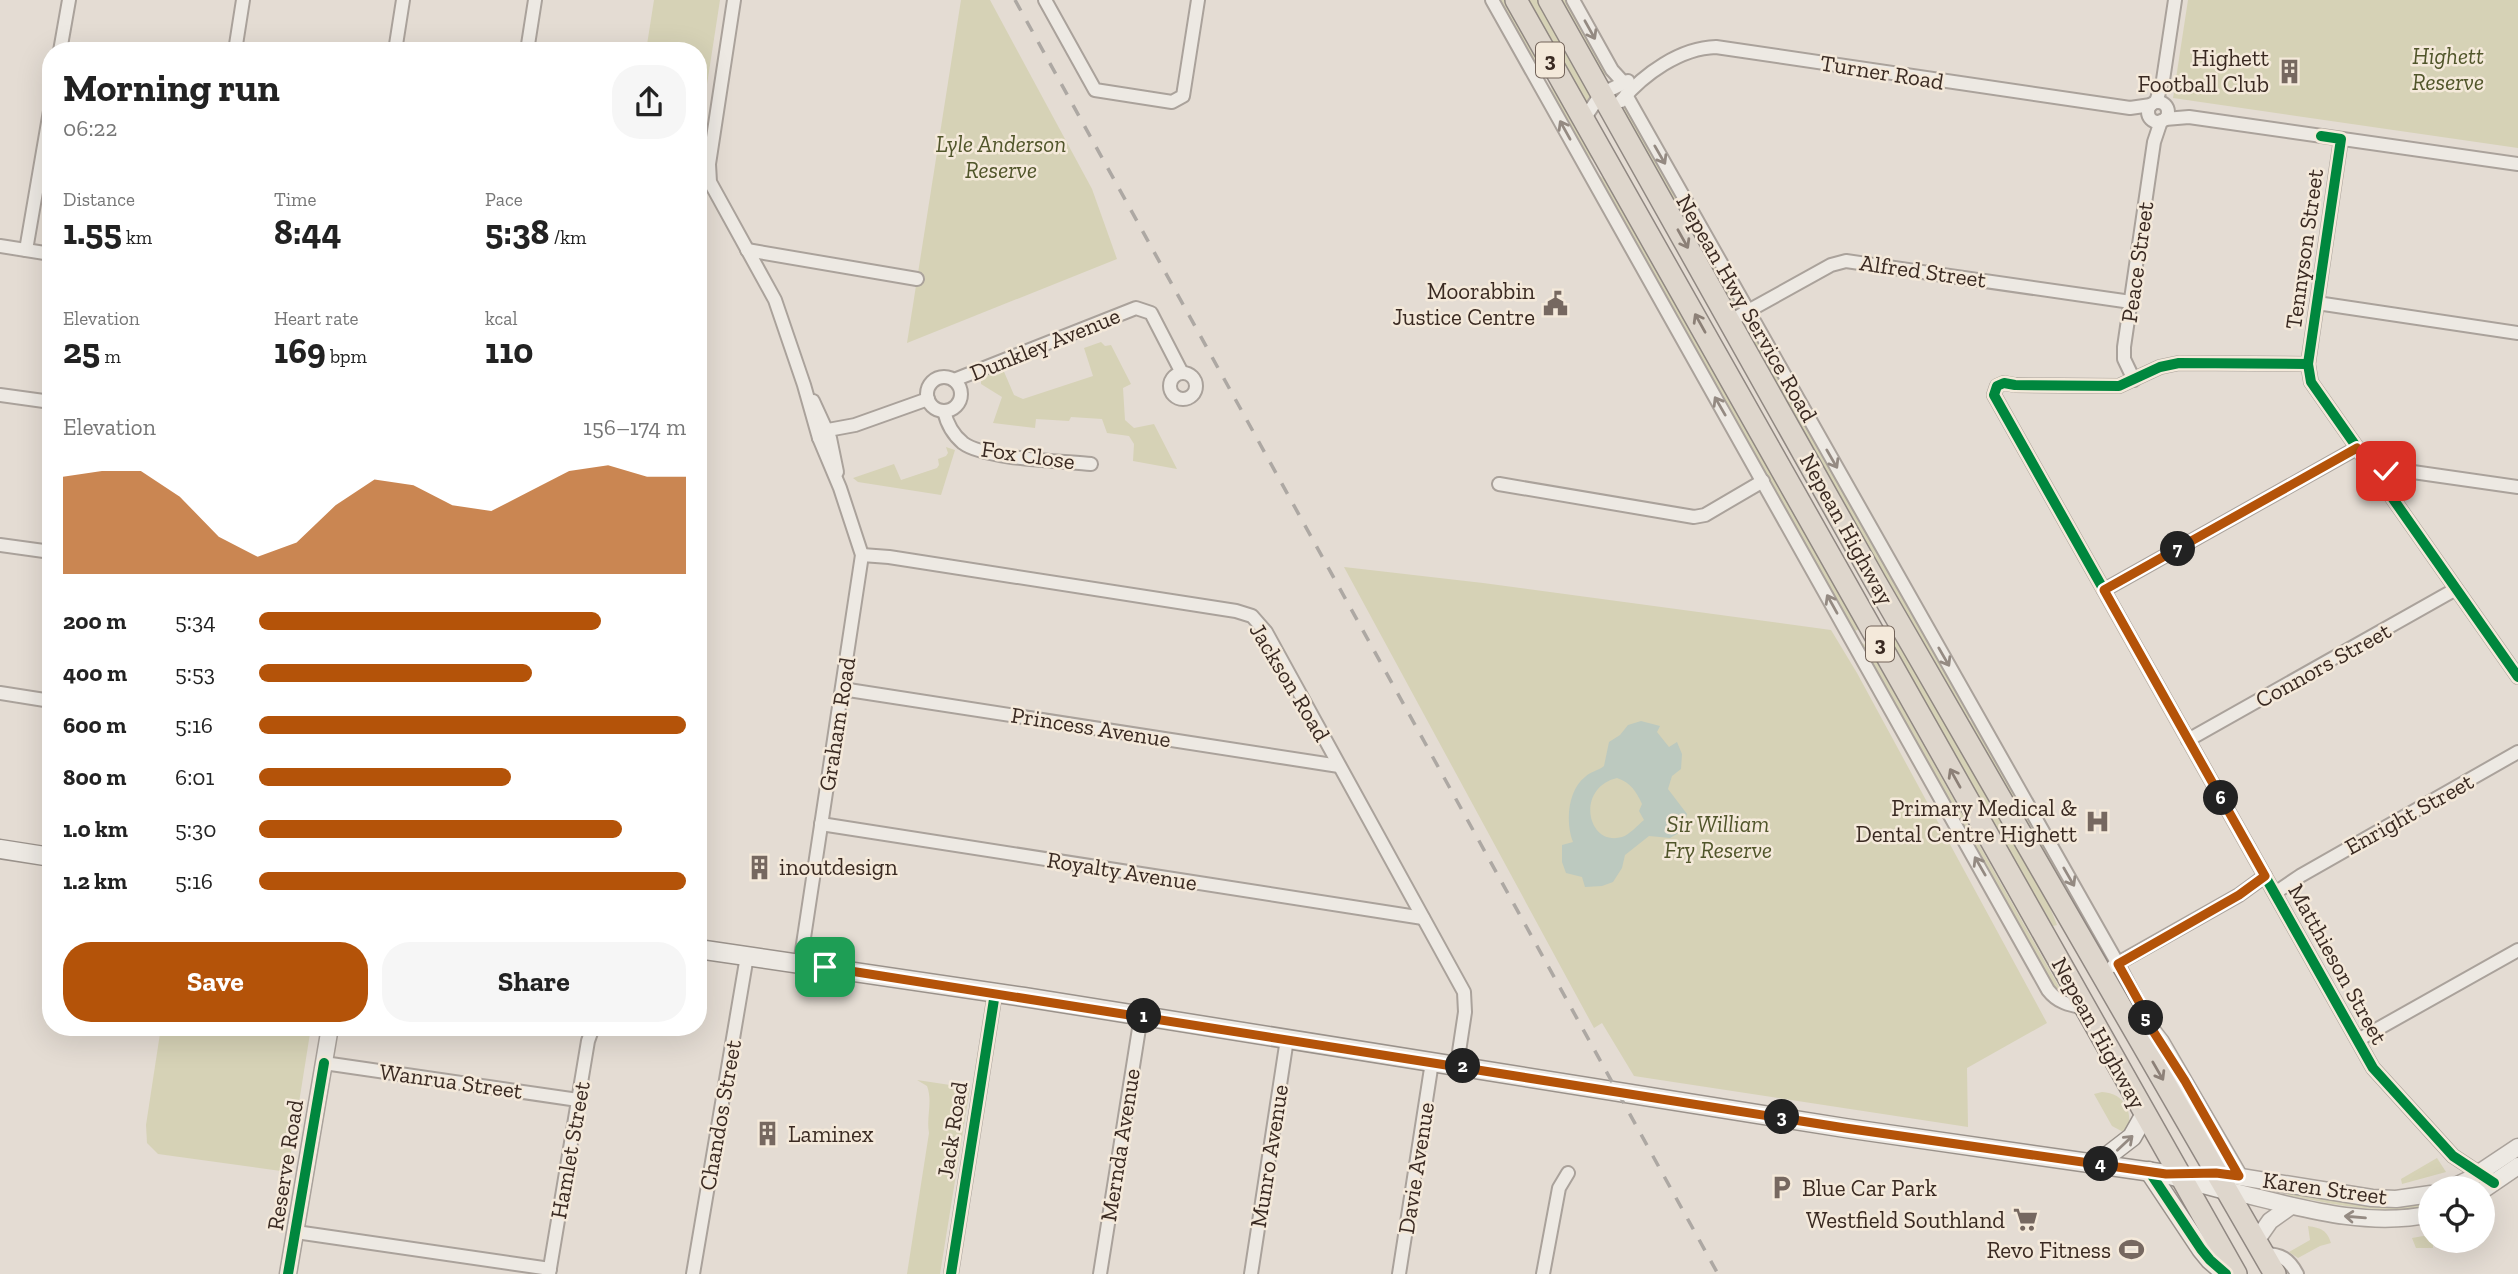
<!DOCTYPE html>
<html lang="en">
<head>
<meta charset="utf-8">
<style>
  body { margin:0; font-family:"Zilla Slab",serif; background:#f6f6f6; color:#222; height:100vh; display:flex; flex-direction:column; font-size:26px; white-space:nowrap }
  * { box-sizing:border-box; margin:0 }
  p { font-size:23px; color:#767676 }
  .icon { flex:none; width:38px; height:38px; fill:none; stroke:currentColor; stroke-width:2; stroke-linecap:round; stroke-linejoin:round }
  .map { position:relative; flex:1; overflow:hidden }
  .drawer { position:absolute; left:42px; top:42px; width:665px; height:994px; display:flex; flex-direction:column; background:#fff; border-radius:28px; box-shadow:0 7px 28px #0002 }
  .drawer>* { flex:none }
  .controls { position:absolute; left:2418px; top:1176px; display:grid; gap:14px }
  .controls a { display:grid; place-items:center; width:77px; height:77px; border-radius:50%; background:#fff; box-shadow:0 7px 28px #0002; font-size:35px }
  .pin { position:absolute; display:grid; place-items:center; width:60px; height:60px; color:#fff; margin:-30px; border-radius:14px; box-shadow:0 4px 10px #0006 }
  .km { position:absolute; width:35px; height:35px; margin:-18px; border-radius:50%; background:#222; color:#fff; font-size:19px; line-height:35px; text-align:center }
  .round { display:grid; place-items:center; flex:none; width:74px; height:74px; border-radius:28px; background:#f6f6f6 }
  .summary { display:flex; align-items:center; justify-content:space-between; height:119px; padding:0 21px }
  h1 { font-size:38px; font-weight:700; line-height:52px }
  .stats { display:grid; grid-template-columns:repeat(3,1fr); gap:10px; height:119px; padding:7px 21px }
  .stats div { display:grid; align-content:center }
  .stats b { font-size:35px; font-weight:700 }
  .stats small { font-size:19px; font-weight:400 }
  .stats p { font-size:19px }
  .chart { height:196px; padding:14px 21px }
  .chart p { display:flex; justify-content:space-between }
  .chart svg { width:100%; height:126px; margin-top:7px; fill:#b45309; opacity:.7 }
  .button { display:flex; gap:14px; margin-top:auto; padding:14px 21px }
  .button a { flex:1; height:80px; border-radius:28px; background:#b45309; color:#fff; font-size:28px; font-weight:700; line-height:80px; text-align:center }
  .button a+a { background:#f6f6f6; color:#222 }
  ul { padding:0 21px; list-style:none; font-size:23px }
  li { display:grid; grid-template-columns:112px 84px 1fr; align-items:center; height:52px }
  li i { height:18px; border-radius:9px; background:#b45309 }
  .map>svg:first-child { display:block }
</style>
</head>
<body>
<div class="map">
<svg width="2518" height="1274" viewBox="0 0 2518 1274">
  <rect width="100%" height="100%" fill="#e4dcd3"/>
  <g fill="#d6d2b6">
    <path d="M 654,0 L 720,0 L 702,117 L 698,117 L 698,51 L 646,51 Z"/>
    <path d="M 961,0 L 990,0 L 1092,189 L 1117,259 L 907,343 Z"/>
    <path d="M 1499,0 L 1507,0 L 1540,60 L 1542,73 L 1535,64 Z"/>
    <path d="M 1527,0 L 1540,0 L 1591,93 L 1591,100 L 1587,105 Z"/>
    <path d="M 1558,0 L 1568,0 L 1614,77 L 1611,79 L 1599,71 Z"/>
    <path d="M 2188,0 L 2518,0 L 2518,148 L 2173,98 Z"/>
    <path d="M 1550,79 L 1593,157 L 1594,161 C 1578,149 1550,99 1550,79 Z"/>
    <path d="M 1623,105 L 1737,300 L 1737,304 L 1727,300 L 1624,117 Z"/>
    <path d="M 1588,167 L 1607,181 L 1614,192 L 1859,629 L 1855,631 L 1849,623 L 1610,198 Z"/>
    <path d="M 1749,324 L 1970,714 L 1969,719 L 1979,731 L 2088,922 L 2087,923 C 1971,730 1860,535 1749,339 Z"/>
    <path d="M 1101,342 L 1105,346 L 1111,345 L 1131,384 L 1123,388 L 1125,420 L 1134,428 L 1154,424 L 1177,469 L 1133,461 L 1134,444 L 1129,436 L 1107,433 L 1102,419 L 1071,417 L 1069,421 L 1036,419 L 1035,428 L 993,423 L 1002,397 L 981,384 L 981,374 L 1002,367 L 1014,395 L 1023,399 L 1093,376 L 1084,348 Z"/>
    <path d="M 946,447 L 955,450 L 941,495 L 858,482 L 853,478 L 894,464 L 901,480 L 937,468 L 939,465 L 938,459 L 946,456 L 948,453 Z"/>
    <path d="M 1344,567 L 1483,583 L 1831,630 L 1857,673 L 2047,1023 L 1967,1068 L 1968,1127 L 1634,1076 L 1602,1023 L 1594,1028 Z"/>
    <path d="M 1888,625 L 2045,895 L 2057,925 L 2053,926 L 1885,638 L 1888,635 Z"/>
    <path d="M 1857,641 L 1864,644 L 1870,650 L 2062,992 L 2059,995 L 2053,988 Z"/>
    <path d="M 161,1027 L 311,1027 L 288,1172 L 158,1154 L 147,1143 L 146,1125 Z"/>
    <path d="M 917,1080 L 970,1088 L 940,1274 L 907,1274 L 929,1133 C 926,1117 933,1102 927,1086 Z"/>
    <path d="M 2102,1092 C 2125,1093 2134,1113 2127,1134 L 2112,1126 L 2094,1094 Z"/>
    <path d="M 2437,1158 L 2446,1172 L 2402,1184 L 2401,1179 Z"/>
    <path d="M 2288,1189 L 2366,1205 L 2431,1201 L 2431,1208 C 2383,1214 2334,1205 2287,1195 Z"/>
    <path d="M 2308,1226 C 2321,1228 2327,1230 2331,1243 L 2320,1246 L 2298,1258 L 2289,1252 L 2310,1240 Z"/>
    <path d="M 2428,1230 L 2431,1230 L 2431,1241 L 2439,1241 L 2440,1244 L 2433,1244 L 2433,1248 L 2416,1248 L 2412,1238 L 2429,1235 Z"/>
  </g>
  <path fill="#bcc9bf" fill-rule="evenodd" d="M 1641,721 L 1660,726 L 1657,732 L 1669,747 L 1677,742 L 1682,754 L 1681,769 L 1672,776 L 1668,789 L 1687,814 L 1682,831 L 1670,838 L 1649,836 L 1625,855 L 1622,868 L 1613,882 L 1602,886 L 1585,887 L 1582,877 L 1566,873 L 1562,862 L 1562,845 L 1573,842 C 1565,822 1568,790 1585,777 C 1591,771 1598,771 1604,766 L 1609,742 L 1620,735 L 1628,725 ZM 1617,778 C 1631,783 1636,791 1642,804 L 1639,811 L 1644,820 C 1638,825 1629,835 1622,837 C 1587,847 1575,788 1617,778 Z"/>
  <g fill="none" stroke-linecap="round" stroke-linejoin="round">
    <defs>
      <g id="minor">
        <path d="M 734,0 L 709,164 L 710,182 L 775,300 L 804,385 L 819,438 L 840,488 L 862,555 L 800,964"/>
        <path d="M 1045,0 L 1095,90 L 1172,102 L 1183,96 L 1198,0"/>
        <path d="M 1492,0 L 2048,990 C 2058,1003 2070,1005 2085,1008"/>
        <path d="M 1573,0 L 1612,70 L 1623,82"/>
        <path d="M 60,51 L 69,0"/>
        <path d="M 235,51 L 243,0"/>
        <path d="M 395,51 L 403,0"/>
        <path d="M 527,51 L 535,0"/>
        <path d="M 1626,95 L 2118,964 L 2154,1033"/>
        <path d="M 1621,101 C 1644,74 1680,48 1716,47 L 2130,108 L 2151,105"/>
        <path d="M 2156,102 L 2163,80 L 2175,0"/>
        <circle cx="2158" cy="112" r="10"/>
        <path d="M 1584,119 L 1601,94 L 1628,81"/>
        <path d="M 2165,119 L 2189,117 L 2518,164"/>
        <path d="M 2341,139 L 2308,364 L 2311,382 L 2518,677"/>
        <path d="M 0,246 L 51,254"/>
        <path d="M 26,250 L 51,105"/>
        <path d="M 747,250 L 917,279"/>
        <path d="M 2317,303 L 2518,333"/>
        <path d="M 1730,321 L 1831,265 L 1846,261 L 2131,302"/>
        <path d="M 2308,364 L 2179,363 L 2160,367 L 2119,386 L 2015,385 L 2004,383 L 1997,386 L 1994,395 L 2373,1068 L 2453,1156 L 2485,1177"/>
        <circle cx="1183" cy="386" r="13"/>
        <circle cx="944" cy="394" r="17"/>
        <path d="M 954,380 L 1136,308 L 1151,313 L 1182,373"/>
        <path d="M 2134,380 L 2124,359 L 2124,347 L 2154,142 L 2161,121"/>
        <path d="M 0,395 L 51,402"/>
        <path d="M 813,401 L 830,438 L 837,472"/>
        <path d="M 944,411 C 947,424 952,434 963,443 C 984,459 1061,461 1091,464"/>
        <path d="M 819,438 L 828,430 L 855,425 L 928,399"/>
        <path d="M 2375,473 L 2399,470 L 2518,487"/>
        <path d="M 1499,484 L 1694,517 L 1705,515 L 1763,481"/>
        <path d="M 0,545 L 51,552"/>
        <path d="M 862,555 L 889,557 L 1236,611 L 1252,616 L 1266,632 L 1464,992 L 1465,1012 L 1457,1065"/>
        <path d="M 2104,590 L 2357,448"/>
        <path d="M 842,689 L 1339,766"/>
        <path d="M 0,693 L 51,701"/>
        <path d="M 2188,740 L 2456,589"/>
        <path d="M 821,824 L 1423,918"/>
        <path d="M 2275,893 L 2300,876 L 2518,752"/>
        <path d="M 2113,966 L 2239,895 L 2265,876"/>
        <path d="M 2358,1040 L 2518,950"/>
        <path d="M 324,1063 L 578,1100"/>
        <path d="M 296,1232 L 550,1269"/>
        <path d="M 2264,1254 C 2281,1254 2289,1259 2297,1274"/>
        <path d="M 549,1274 L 588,1041 L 593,1027"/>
        <path d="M 693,1274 L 747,956"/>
        <path d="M 951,1274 L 995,993"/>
        <path d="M 1100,1274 L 1141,1016"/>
        <path d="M 1251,1274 L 1287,1039"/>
        <path d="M 1399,1274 L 1432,1062"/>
        <path d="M 1543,1274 L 1559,1188 L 1568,1173"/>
      </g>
      <g id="tertiary">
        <path d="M 2141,1040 L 2154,1033 L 2161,1042 L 2239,1176"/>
        <path d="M 2216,1173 L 2372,1198 L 2396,1199 L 2431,1194"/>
        <path d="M 2451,1188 L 2470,1179 L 2518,1147"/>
        <path d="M 2226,1190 C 2292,1205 2363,1229 2431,1214"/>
        <path d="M 2483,1190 L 2518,1166"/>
        <path d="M 2256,1241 L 2270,1221 L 2291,1206"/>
        <path d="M 288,1274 L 330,1027"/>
      </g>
      <g id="secondary">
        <path d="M 0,849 L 51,857"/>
        <path d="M 698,949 L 1024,997 L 1845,1128 L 2166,1174 L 2226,1190"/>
        <path d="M 2097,1164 L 2132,1137 L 2145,1114"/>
        <path d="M 2149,1171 L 2201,1249 L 2210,1260 L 2226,1274"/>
      </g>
      <g id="trunk">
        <path d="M 1516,0 L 2236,1274"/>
        <path d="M 1549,0 L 1875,581 L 2275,1274"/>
      </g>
    </defs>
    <use href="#minor" stroke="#aaa29b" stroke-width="16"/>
    <use href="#tertiary" stroke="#aaa29b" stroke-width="19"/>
    <use href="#secondary" stroke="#9a928b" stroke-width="21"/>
    <use href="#trunk" stroke="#908882" stroke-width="24"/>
    <use href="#minor" stroke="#ede9e3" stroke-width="12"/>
    <use href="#tertiary" stroke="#ede9e3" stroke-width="16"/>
    <use href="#secondary" stroke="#ede9e3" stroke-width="18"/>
    <use href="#trunk" stroke="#ded6cc" stroke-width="21"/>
    <path stroke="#ada8a3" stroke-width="3.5" stroke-dasharray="12 12" stroke-linecap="butt" d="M 1015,0 L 1718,1274"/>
    <defs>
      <g id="cycleway">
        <path d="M 2321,136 L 2341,139 L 2308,364 L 2311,382 L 2518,677"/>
        <path d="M 2308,364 L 2179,363 L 2160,367 L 2119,386 L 2015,385 L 2004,383 L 1997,386 L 1994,395 L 2373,1068 L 2453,1156 L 2494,1183"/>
        <path d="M 2149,1171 L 2201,1249 L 2210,1260 L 2226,1274"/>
        <path d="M 288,1274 L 324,1063"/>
        <path d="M 951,1274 L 995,993"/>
      </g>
    </defs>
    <use href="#cycleway" stroke="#f4e9da" stroke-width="15"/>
    <use href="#cycleway" stroke="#00873e" stroke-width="10"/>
  </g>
  <defs><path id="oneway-shaft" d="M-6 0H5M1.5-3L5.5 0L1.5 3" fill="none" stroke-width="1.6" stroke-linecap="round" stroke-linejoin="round" transform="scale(1.75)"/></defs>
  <g stroke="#948a82">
    <use href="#oneway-shaft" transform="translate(1590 30) rotate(61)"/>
    <use href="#oneway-shaft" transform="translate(1565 130) rotate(-119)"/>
    <use href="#oneway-shaft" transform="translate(1660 155) rotate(60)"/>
    <use href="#oneway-shaft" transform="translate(1720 406) rotate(-120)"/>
    <use href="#oneway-shaft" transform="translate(1832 459) rotate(60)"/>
    <use href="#oneway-shaft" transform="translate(1832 604) rotate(-119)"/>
    <use href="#oneway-shaft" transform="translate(1944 657) rotate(60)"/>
    <use href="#oneway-shaft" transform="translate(1980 866) rotate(-120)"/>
    <use href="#oneway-shaft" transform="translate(2069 877) rotate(60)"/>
    <use href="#oneway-shaft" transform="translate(2125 1143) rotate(-43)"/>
    <use href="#oneway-shaft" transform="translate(2355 1217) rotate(-175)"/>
  </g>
  <g stroke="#8c8077">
    <use href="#oneway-shaft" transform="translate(1683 239) rotate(61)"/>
    <use href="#oneway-shaft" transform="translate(1700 323) rotate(-119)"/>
    <use href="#oneway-shaft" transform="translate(1955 778) rotate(-119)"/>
    <use href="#oneway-shaft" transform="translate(2158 1071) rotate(60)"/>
  </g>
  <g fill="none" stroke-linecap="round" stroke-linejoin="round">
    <defs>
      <path id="route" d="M 825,967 L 1845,1128 L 2166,1174 L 2216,1173 L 2239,1176 L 2185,1081 L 2146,1020 L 2143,1009 L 2118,964 L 2239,895 L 2265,876 L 2104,590 L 2357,448 L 2375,474 L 2386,471"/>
    </defs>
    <use href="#route" stroke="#fff" stroke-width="14"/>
    <use href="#route" stroke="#b45309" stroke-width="9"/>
  </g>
  <defs>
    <symbol id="building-bare" viewBox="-9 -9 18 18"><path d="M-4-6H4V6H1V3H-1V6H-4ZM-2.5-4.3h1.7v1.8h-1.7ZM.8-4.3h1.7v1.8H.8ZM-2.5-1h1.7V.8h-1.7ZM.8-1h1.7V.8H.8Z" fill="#766860" stroke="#f4e9da" stroke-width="2.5" paint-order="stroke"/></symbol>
    <symbol id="civic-bare" viewBox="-9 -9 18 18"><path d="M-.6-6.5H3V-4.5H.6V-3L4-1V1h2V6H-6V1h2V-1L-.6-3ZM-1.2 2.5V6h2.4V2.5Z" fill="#766860" stroke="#f4e9da" stroke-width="2.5" paint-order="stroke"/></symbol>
    <symbol id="hospital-bare" viewBox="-9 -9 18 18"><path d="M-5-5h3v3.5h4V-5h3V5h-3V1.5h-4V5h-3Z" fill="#766860" stroke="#f4e9da" stroke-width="2.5" paint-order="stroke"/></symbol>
    <symbol id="parking-bare" viewBox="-9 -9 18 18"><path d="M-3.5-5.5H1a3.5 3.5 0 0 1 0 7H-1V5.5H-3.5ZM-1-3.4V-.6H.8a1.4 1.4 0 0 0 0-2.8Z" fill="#766860" stroke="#f4e9da" stroke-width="2.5" paint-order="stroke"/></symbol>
    <symbol id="supermarket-bare" viewBox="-9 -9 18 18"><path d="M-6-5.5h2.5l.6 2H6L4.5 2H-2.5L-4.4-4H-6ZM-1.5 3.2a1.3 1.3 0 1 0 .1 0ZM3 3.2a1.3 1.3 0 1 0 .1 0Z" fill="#766860" stroke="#f4e9da" stroke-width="2.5" paint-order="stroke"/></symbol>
    <symbol id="stadium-bare" viewBox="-9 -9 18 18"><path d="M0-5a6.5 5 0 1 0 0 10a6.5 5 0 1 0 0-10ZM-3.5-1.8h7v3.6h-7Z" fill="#766860" stroke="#f4e9da" stroke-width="2.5" paint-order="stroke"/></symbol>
  </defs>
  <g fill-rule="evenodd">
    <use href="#building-bare" x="2272" y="54" width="35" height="35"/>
    <use href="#civic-bare" x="1538" y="286" width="35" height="35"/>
    <use href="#hospital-bare" x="2080" y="804" width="35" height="35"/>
    <use href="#building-bare" x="742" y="850" width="35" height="35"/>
    <use href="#building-bare" x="750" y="1116" width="35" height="35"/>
    <use href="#parking-bare" x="1764" y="1170" width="35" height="35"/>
    <use href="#supermarket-bare" x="2008" y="1202" width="35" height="35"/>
    <use href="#stadium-bare" x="2114" y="1232" width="35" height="35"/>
  </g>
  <g text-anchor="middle" stroke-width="5" stroke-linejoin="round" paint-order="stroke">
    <g fill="#f4e9da" stroke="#726359" stroke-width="2">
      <rect x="1536" y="42.5" width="28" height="35" rx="5"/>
      <rect x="1866" y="626.5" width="28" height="35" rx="5"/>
    </g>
    <g font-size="21" font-weight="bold" fill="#3a2a22">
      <text x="1550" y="67">3</text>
      <text x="1880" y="651">3</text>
    </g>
    <g font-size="23" font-style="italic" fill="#50552a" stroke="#f4e9da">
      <text x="2448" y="64">Highett<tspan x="2448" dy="26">Reserve</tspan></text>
      <text x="1001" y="152">Lyle Anderson<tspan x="1001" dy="26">Reserve</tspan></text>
      <text x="1718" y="832">Sir William<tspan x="1718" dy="26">Fry Reserve</tspan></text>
    </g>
    <g font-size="23" fill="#3a2a22" stroke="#f4e9da" text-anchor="end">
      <text x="2269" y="66">Highett<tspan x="2269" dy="26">Football Club</tspan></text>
      <text x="1535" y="299">Moorabbin<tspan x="1535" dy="26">Justice Centre</tspan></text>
      <text x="2077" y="816">Primary Medical &amp;<tspan x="2077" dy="26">Dental Centre Highett</tspan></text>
      <text x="779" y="875" text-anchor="start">inoutdesign</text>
      <text x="788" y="1142" text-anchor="start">Laminex</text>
      <text x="1802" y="1196" text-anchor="start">Blue Car Park</text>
      <text x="2005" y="1228">Westfield Southland</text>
      <text x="2111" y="1258">Revo Fitness</text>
    </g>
    <g font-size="23" fill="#3a2a22" stroke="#f4e9da">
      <text transform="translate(1882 72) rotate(9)" y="8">Turner Road</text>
      <text transform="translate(2304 249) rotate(-82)" y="8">Tennyson Street</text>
      <text transform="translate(2137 262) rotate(-82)" y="8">Peace Street</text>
      <text transform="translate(1923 271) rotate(8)" y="8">Alfred Street</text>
      <text transform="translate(1747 308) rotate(60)" y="8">Nepean Hwy Service Road</text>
      <text transform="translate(1045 344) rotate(-22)" y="8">Dunkley Avenue</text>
      <text transform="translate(1028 455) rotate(8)" y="8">Fox Close</text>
      <text transform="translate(1847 529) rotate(61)" y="8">Nepean Highway</text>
      <text transform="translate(2323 665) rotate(-29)" y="8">Connors Street</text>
      <text transform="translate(1290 682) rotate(59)" y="8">Jackson Road</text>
      <text transform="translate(837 724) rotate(-81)" y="8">Graham Road</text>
      <text transform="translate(1091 727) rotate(9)" y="8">Princess Avenue</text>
      <text transform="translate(2409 814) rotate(-29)" y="8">Enright Street</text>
      <text transform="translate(1122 871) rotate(9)" y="8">Royalty Avenue</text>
      <text transform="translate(2338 964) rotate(61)" y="8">Matthieson Street</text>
      <text transform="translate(2099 1033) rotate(61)" y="8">Nepean Highway</text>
      <text transform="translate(451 1081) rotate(8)" y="8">Wanrua Street</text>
      <text transform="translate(720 1115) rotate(-80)" y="8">Chandos Street</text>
      <text transform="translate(952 1130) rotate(-81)" y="8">Jack Road</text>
      <text transform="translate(1120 1145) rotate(-81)" y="8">Mernda Avenue</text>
      <text transform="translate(570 1150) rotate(-80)" y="8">Hamlet Street</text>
      <text transform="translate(1269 1156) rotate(-81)" y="8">Munro Avenue</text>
      <text transform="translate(285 1165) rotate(-81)" y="8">Reserve Road</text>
      <text transform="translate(1416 1168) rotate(-81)" y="8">Davie Avenue</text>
      <text transform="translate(2325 1188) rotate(8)" y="8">Karen Street</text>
    </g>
  </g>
</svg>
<div class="controls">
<a><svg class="icon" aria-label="locate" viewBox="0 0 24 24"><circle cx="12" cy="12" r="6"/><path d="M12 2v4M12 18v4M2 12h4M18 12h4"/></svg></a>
</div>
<div class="pin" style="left:825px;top:967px;background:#1e9e55"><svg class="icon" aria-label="arrive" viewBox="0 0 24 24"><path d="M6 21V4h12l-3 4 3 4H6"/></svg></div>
<div class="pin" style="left:2386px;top:471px;background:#d93025"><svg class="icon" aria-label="check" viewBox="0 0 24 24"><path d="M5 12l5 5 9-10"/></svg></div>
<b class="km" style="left:1144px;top:1016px">1</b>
<b class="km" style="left:1463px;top:1066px">2</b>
<b class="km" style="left:1782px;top:1117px">3</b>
<b class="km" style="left:2101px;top:1164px">4</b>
<b class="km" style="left:2146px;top:1018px">5</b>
<b class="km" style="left:2221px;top:798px">6</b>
<b class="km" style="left:2178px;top:549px">7</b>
<section class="drawer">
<div class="summary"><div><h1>Morning run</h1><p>06:22</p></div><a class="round"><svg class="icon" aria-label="share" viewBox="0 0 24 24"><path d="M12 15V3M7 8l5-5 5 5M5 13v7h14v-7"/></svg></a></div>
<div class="stats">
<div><p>Distance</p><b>1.55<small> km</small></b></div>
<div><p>Time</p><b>8:44</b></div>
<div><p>Pace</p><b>5:38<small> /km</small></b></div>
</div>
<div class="stats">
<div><p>Elevation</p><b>25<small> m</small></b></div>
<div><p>Heart rate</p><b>169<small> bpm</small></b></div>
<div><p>kcal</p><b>110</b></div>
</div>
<div class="chart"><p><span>Elevation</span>156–174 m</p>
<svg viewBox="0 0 160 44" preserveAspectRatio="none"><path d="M0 44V10L10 8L20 8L30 17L40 31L50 38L60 33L70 20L80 11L90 13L100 20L110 22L120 15L130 8L140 6L150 10L160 10V44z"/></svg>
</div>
<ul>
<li><b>200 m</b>5:34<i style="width:80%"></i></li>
<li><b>400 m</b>5:53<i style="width:64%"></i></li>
<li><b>600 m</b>5:16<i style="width:100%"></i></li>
<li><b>800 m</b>6:01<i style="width:59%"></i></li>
<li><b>1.0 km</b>5:30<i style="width:85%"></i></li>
<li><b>1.2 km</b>5:16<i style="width:100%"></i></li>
</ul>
<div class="button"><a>Save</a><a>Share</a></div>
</section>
</div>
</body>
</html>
